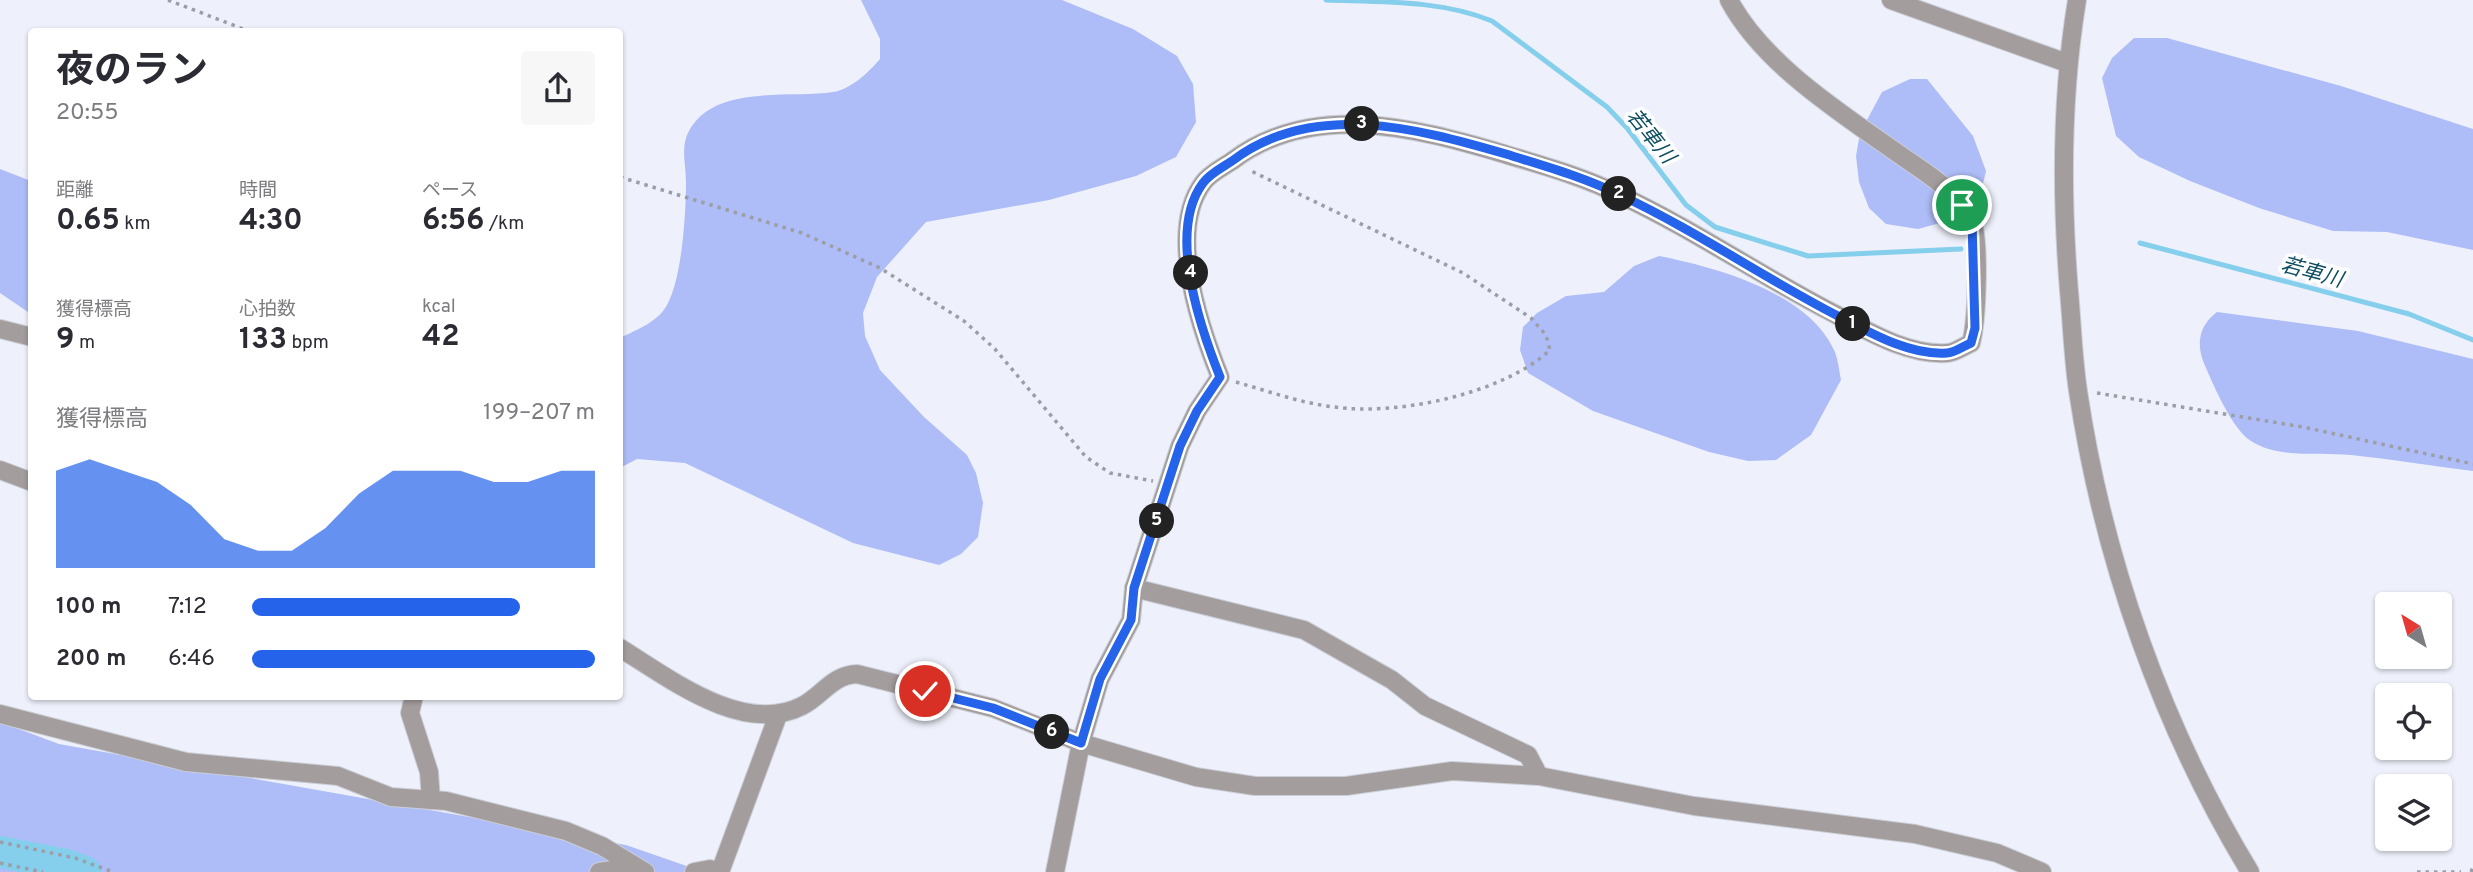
<!DOCTYPE html>
<html lang="ja">
<head>
<meta charset="utf-8">
<style>
  body { margin:0; font-family:Overpass,"Noto Sans JP",sans-serif; background:#f7f7f7; color:#2b2b33; height:100vh; display:flex; flex-direction:column; font-size:26px; white-space:nowrap }
  * { box-sizing:border-box; margin:0 }
  p { font-size:23px; color:#7c7c81 }
  .icon { flex:none; width:38px; height:38px; fill:none; stroke:currentColor; stroke-width:2; stroke-linecap:round; stroke-linejoin:round }
  .map { position:relative; flex:1; overflow:hidden }
  .panel { position:absolute; left:28px; top:28px; width:595px; height:672px; display:flex; flex-direction:column; background:#fff; border-radius:7px; box-shadow:0 2px 5px #0004 }
  .panel>* { flex:none }
  .needle { width:46px; rotate:323deg }
  .tools { position:absolute; left:2375px; top:592px; display:grid; gap:14px }
  .tools a { display:grid; place-items:center; width:77px; height:77px; border-radius:7px; background:#fff; box-shadow:0 2px 5px #0004; font-size:35px }
  .pin { position:absolute; display:grid; place-items:center; width:60px; height:60px; color:#fff; margin:-30px; border:4px solid #fff; border-radius:50%; box-shadow:0 2px 7px #0007 }
  .km { position:absolute; width:35px; height:35px; margin:-18px; border-radius:50%; background:#222; color:#fff; font-size:19px; line-height:35px; text-align:center }
  .round { display:grid; place-items:center; flex:none; width:74px; height:74px; border-radius:7px; background:#f7f7f7 }
  .overview { display:flex; align-items:center; justify-content:space-between; height:119px; padding:0 28px }
  h1 { font-size:38px; font-weight:700; line-height:52px }
  .metrics { display:grid; grid-template-columns:repeat(3,1fr); gap:10px; height:119px; padding:7px 28px }
  .metrics div { display:grid; align-content:center }
  .metrics b { font-size:30px; font-weight:700 }
  .metrics small { font-size:19px; font-weight:400 }
  .metrics p { font-size:19px }
  .chart { height:196px; padding:14px 28px }
  .chart p { display:flex; justify-content:space-between }
  .chart svg { width:100%; height:126px; margin-top:7px; fill:#2563eb; opacity:.7 }
  ul { padding:0 28px; list-style:none; font-size:23px }
  li { display:grid; grid-template-columns:112px 84px 1fr; align-items:center; height:52px }
  li i { height:18px; border-radius:9px; background:#2563eb }
  .map>svg:first-child { display:block }
</style>
</head>
<body>
<div class="map">
<svg width="2473" height="872" viewBox="0 0 2473 872">
  <rect width="100%" height="100%" fill="#eef1fb"/>
  <g fill="#aebdf7">
    <path d="M 861,0 L 1062,0 L 1133,29 L 1177,56 L 1193,84 L 1196,122 L 1176,157 L 1136,176 L 1049,200 L 926,222 L 877,277 L 863,313 L 865,336 L 880,370 L 924,417 L 967,455 L 976,473 L 983,503 L 978,537 L 961,554 L 939,565 L 853,543 L 685,463 L 637,459 L 620,468 L 620,338 C 636,330 658,322 667,305 C 682,278 686,214 686,183 C 686,160 678,142 695,122 C 724,86 793,98 833,92 C 850,90 869,72 880,59 L 880,39 Z"/>
    <path d="M 2134,38 L 2167,38 L 2341,86 L 2473,129 L 2473,250 L 2387,232 L 2333,231 L 2259,208 L 2190,181 L 2139,157 L 2116,136 L 2102,78 L 2112,58 Z"/>
    <path d="M 1910,79 L 1927,79 L 1973,136 L 1986,171 L 1979,201 L 1962,217 L 1918,229 L 1886,224 L 1869,208 L 1859,182 L 1856,156 L 1860,133 L 1882,92 Z"/>
    <path d="M 0,169 L 31,181 L 31,314 L 0,293 Z"/>
    <path d="M 1659,256 C 1715,267 1806,292 1833,348 C 1838,357 1839,370 1841,380 L 1811,435 L 1776,460 L 1748,461 L 1709,452 L 1593,411 L 1528,373 L 1520,350 L 1523,327 L 1537,313 L 1566,296 L 1604,292 L 1634,266 Z"/>
    <path d="M 2217,312 L 2358,331 L 2473,359 L 2473,471 C 2432,466 2391,459 2351,455 C 2319,452 2279,459 2251,441 C 2232,429 2215,388 2206,368 C 2196,347 2197,327 2217,312 Z"/>
    <path d="M 0,722 L 59,744 L 626,845 L 704,872 L 0,872 Z"/>
  </g>
  <g fill="none" stroke-linecap="round" stroke-linejoin="round">
    <g stroke="#85cfed" stroke-width="5">
      <path d="M 1326,0 C 1382,2 1441,0 1492,21 L 1607,107 L 1627,128 L 1686,205 L 1715,227 L 1808,256 L 1961,249"/>
      <path d="M 2140,243 L 2409,314 L 2473,340"/>
    </g>
    <path stroke="#85cfed" stroke-width="32" d="M 0,852 L 66,865 L 85,872"/>
    <defs>
      <g id="minor">
        <path d="M 1891,0 L 2067,63"/>
        <path d="M 2077,0 C 2061,97 2061,193 2069,291 C 2072,324 2073,358 2078,391 C 2103,559 2162,727 2250,872"/>
        <path d="M 0,329 L 32,337"/>
        <path d="M 0,470 L 32,482"/>
        <path d="M 1134,588 L 1304,630 L 1392,680 L 1425,706 L 1528,755 L 1539,776"/>
        <path d="M 620,648 C 669,678 743,736 802,706 C 823,695 832,675 857,674 L 993,708 L 1081,743 L 1196,777 L 1255,786 L 1346,786 L 1452,771 L 1539,776 L 1694,806 L 1915,834 L 1997,853 L 2042,872"/>
        <path d="M 414,696 L 410,713 L 429,772 L 431,800"/>
        <path d="M 0,714 L 186,762 L 338,776 L 391,797 L 446,801 L 566,831 L 602,846 L 645,872"/>
        <path d="M 599,872 L 633,867"/>
        <path d="M 694,872 L 710,869 L 718,872"/>
        <path d="M 720,872 L 778,715"/>
        <path d="M 1055,872 L 1081,743 L 1100,679 L 1131,620 L 1134,588 L 1180,446 L 1197,411 L 1220,377 C 1200,327 1167,232 1203,183 C 1209,174 1223,167 1232,161 C 1311,101 1413,127 1501,153 C 1541,165 1582,176 1620,195 C 1693,229 1761,276 1833,313 C 1866,330 1908,356 1947,353 C 1954,353 1964,346 1971,343 C 1977,321 1980,241 1972,221 C 1958,190 1919,169 1893,150 C 1836,110 1762,62 1729,0"/>
      </g>
    </defs>
    <use href="#minor" stroke="#cbced7" stroke-width="20"/>
    <g stroke="#9c9ea6" stroke-width="3.5" stroke-dasharray="3.5 5" stroke-linecap="butt">
      <path d="M 168,0 L 251,32"/>
      <path d="M 620,177 L 802,233 L 880,268 L 964,321 L 995,349 L 1086,457 L 1110,473 L 1153,481"/>
      <path d="M 1236,382 C 1268,391 1300,403 1334,407 C 1397,416 1503,394 1550,350 L 1546,335 L 1531,318 L 1463,273 L 1249,170"/>
      <path d="M 2097,393 L 2303,427 L 2473,464"/>
      <path d="M 0,842 L 75,858 L 113,872"/>
      <path d="M 0,863 L 43,872"/>
      <path d="M 2417,872 L 2461,872"/>
      <path d="M 2471,872 L 2473,867"/>
    </g>
    <use href="#minor" stroke="#a39e9d" stroke-width="18"/>
  </g>
  <g fill="none" stroke-linecap="round" stroke-linejoin="round">
    <defs>
      <path id="route" d="M 925,691 L 993,708 L 1081,743 L 1100,679 L 1131,620 L 1134,588 L 1180,446 L 1197,411 L 1220,377 C 1200,327 1167,231 1203,183 C 1209,174 1223,167 1232,161 C 1312,100 1417,128 1506,154 C 1544,166 1584,177 1620,195 C 1695,230 1764,278 1838,316 C 1869,332 1910,356 1947,353 C 1954,353 1964,346 1971,343 L 1975,328 L 1972,222 L 1962,205"/>
    </defs>
    <use href="#route" stroke="#fff" stroke-width="14"/>
    <use href="#route" stroke="#2563eb" stroke-width="9"/>
  </g>
  <g text-anchor="middle" stroke-width="7" stroke-linejoin="round" paint-order="stroke">
    <g font-size="21" font-style="italic" fill="#0f4e62" stroke="#fff">
      <text transform="translate(1651 136) rotate(51)" y="7">若車川</text>
      <text transform="translate(2312 272) rotate(15)" y="7">若車川</text>
    </g>
  </g>
</svg>
<div class="tools">
<a><svg class="needle" viewBox="-14 -14 28 28"><path d="M0-13l5 13h-10z" fill="#e53935"/><path d="M0 13l5-13h-10z" fill="#7c7c81"/></svg></a>
<a><svg class="icon" aria-label="locate" viewBox="0 0 24 24"><circle cx="12" cy="12" r="6"/><path d="M12 2v4M12 18v4M2 12h4M18 12h4"/></svg></a>
<a><svg class="icon" aria-label="layers" viewBox="0 0 24 24"><path d="M12 4l9 5-9 5-9-5zM3 14l9 5 9-5"/></svg></a>
</div>
<div class="pin" style="left:1962px;top:205px;background:#1e9e55"><svg class="icon" aria-label="arrive" viewBox="0 0 24 24"><path d="M6 21V4h12l-3 4 3 4H6"/></svg></div>
<div class="pin" style="left:925px;top:691px;background:#d93025"><svg class="icon" aria-label="check" viewBox="0 0 24 24"><path d="M5 12l5 5 9-10"/></svg></div>
<b class="km" style="left:1853px;top:324px">1</b>
<b class="km" style="left:1619px;top:194px">2</b>
<b class="km" style="left:1362px;top:124px">3</b>
<b class="km" style="left:1191px;top:273px">4</b>
<b class="km" style="left:1157px;top:521px">5</b>
<b class="km" style="left:1052px;top:732px">6</b>
<section class="panel">
<div class="overview"><div><h1>夜のラン</h1><p>20:55</p></div><a class="round"><svg class="icon" aria-label="share" viewBox="0 0 24 24"><path d="M12 15V3M7 8l5-5 5 5M5 13v7h14v-7"/></svg></a></div>
<div class="metrics">
<div><p>距離</p><b>0.65<small> km</small></b></div>
<div><p>時間</p><b>4:30</b></div>
<div><p>ペース</p><b>6:56<small> /km</small></b></div>
</div>
<div class="metrics">
<div><p>獲得標高</p><b>9<small> m</small></b></div>
<div><p>心拍数</p><b>133<small> bpm</small></b></div>
<div><p>kcal</p><b>42</b></div>
</div>
<div class="chart"><p><span>獲得標高</span>199–207 m</p>
<svg viewBox="0 0 160 44" preserveAspectRatio="none"><path d="M0 44V10L10 6L20 10L30 14L40 22L50 34L60 38L70 38L80 30L90 18L100 10L110 10L120 10L130 14L140 14L150 10L160 10V44z"/></svg>
</div>
<ul>
<li><b>100 m</b>7:12<i style="width:78%"></i></li>
<li><b>200 m</b>6:46<i style="width:100%"></i></li>
</ul>
</section>
</div>
</body>
</html>
